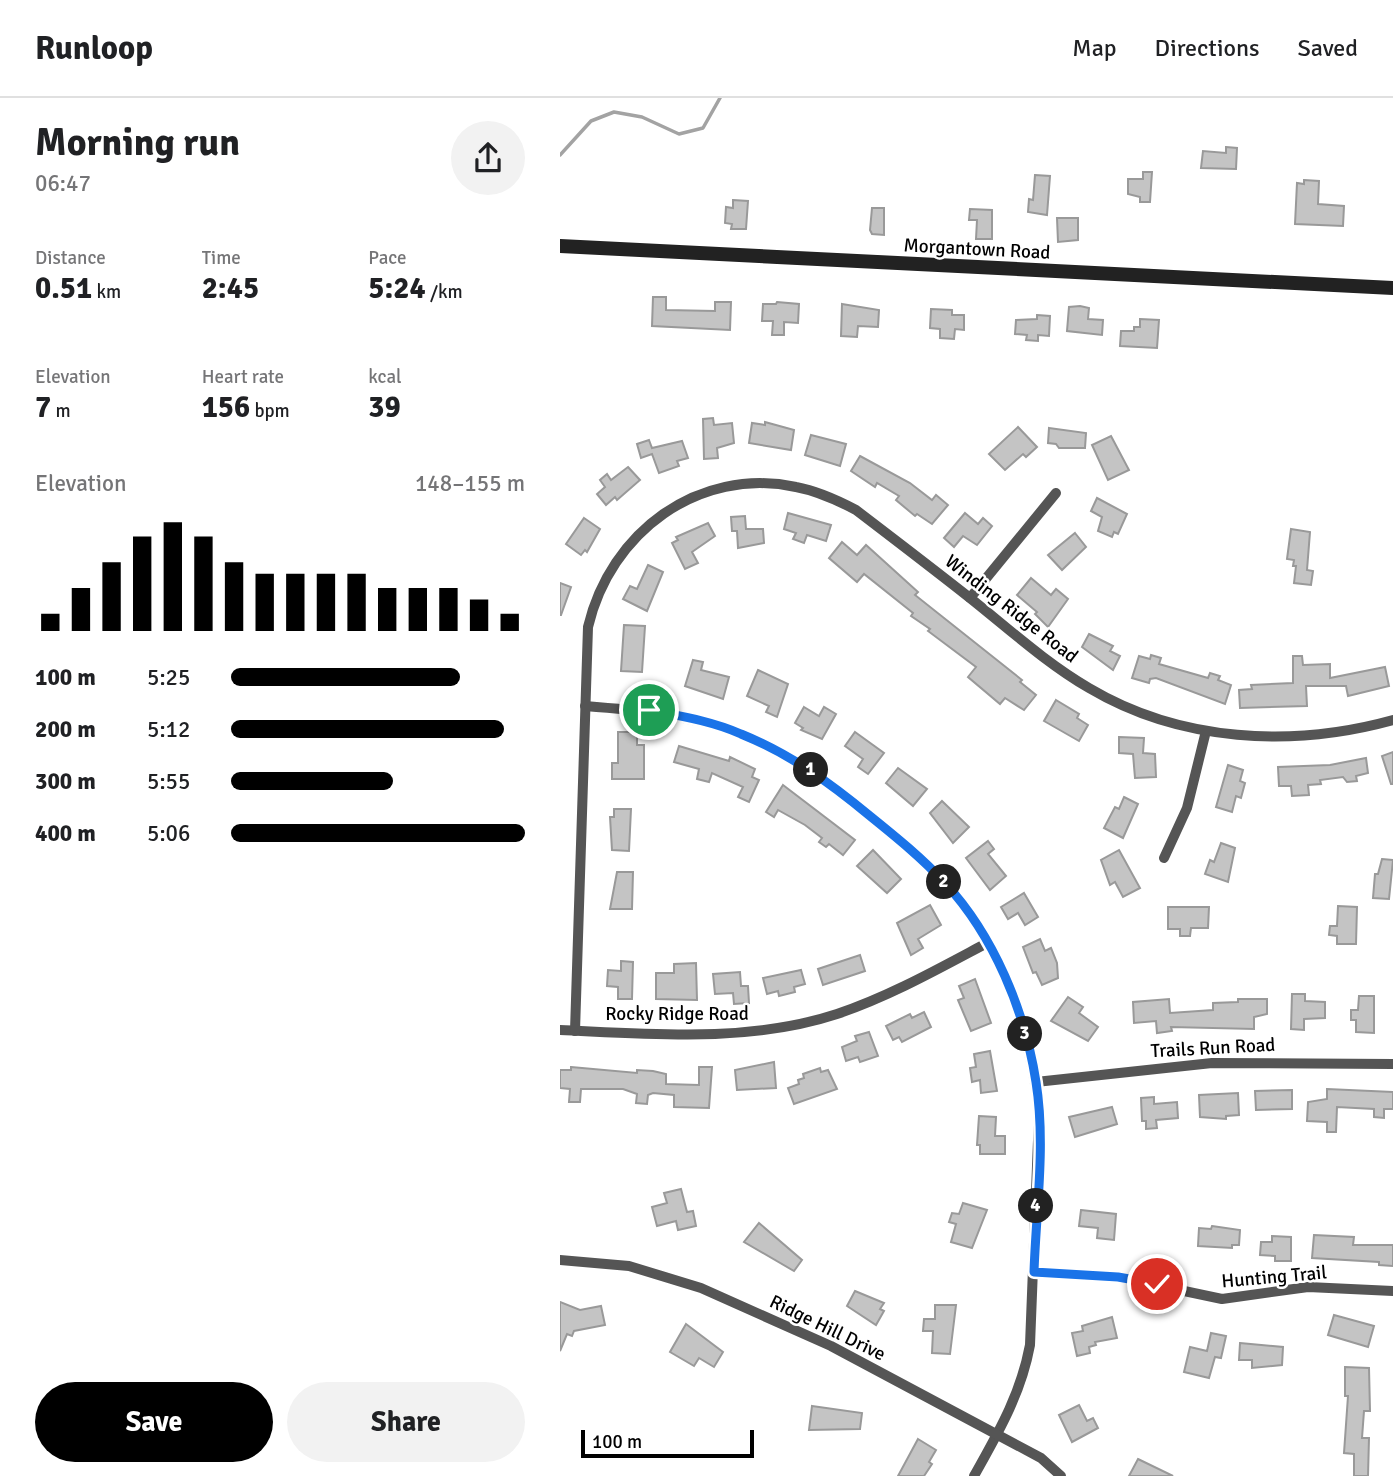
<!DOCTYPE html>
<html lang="en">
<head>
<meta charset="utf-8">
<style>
  body { margin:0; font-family:Signika,sans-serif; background:#f2f2f2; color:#202124; height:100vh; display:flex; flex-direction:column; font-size:26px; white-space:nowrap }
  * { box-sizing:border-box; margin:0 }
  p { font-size:23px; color:#757577 }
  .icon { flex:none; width:38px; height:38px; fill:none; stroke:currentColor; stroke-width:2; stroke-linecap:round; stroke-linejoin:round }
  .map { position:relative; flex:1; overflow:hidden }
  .side { display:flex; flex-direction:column; background:#fff; width:560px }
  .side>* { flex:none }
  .scale { position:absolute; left:21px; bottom:18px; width:173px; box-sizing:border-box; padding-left:7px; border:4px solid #000; border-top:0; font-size:19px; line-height:24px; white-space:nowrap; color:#000; -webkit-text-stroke:5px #fff; paint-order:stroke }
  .pin { position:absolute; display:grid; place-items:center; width:60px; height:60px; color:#fff; margin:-30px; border:4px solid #fff; border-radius:50%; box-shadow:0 2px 7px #0007 }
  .km { position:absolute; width:35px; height:35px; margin:-18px; border-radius:50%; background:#222; color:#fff; font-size:19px; line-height:35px; text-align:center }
  .round { display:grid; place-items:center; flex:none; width:74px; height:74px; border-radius:37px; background:#f2f2f2 }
  .head { display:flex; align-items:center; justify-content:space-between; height:119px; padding:0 35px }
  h1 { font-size:38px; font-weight:700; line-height:52px }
  .stats { display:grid; grid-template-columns:repeat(3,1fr); gap:10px; height:119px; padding:7px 35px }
  .stats div { display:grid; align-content:center }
  .stats b { font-size:30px; font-weight:700 }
  .stats small { font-size:19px; font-weight:400 }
  .stats p { font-size:19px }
  .chart { height:196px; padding:14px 35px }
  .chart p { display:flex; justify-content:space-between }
  .chart svg { width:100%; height:126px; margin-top:7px; stroke:#000; stroke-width:6 }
  .cta { display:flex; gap:14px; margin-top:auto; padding:14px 35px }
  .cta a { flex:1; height:80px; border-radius:42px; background:#000; color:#fff; font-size:28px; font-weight:700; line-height:80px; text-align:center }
  .cta a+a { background:#f2f2f2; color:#202124 }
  ul { padding:0 35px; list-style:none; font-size:23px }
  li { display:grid; grid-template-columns:112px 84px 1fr; align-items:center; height:52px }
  li i { height:18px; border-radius:9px; background:#000 }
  header { display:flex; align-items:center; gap:42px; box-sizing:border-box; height:98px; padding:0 35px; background:#fff; border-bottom:2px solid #e0e0e0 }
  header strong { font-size:33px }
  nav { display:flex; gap:38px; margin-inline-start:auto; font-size:24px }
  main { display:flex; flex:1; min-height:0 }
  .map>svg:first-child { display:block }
</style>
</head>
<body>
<header>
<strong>Runloop</strong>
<nav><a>Map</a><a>Directions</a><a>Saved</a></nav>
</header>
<main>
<section class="side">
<div class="head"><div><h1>Morning run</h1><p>06:47</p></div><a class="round"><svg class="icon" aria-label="share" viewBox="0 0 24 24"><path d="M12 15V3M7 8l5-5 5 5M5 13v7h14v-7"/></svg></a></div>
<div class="stats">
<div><p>Distance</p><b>0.51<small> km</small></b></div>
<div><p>Time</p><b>2:45</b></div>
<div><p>Pace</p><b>5:24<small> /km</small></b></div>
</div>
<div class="stats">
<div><p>Elevation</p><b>7<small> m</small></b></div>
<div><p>Heart rate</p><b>156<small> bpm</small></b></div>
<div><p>kcal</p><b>39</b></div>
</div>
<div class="chart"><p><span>Elevation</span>148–155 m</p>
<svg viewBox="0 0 160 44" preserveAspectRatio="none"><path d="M5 44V38M15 44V29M25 44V20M35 44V11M45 44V6M55 44V11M65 44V20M75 44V24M85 44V24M95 44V24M105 44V24M115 44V29M125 44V29M135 44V29M145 44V33M155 44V38"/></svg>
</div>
<ul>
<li><b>100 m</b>5:25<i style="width:78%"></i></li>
<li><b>200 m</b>5:12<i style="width:93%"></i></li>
<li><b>300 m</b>5:55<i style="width:55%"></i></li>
<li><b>400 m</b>5:06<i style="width:100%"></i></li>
</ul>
<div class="cta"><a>Save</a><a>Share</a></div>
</section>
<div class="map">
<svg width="833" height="1378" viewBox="0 0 833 1378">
  <rect width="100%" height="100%" fill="#fff"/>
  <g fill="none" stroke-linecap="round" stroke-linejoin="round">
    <path stroke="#a3a3a3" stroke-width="3.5" d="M 0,57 L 31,23 L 54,14 L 82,19 L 119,36 L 143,30 L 160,0"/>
  </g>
  <g fill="#c4c4c4" stroke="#999" stroke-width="2">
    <path d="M 666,49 L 677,50 L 676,71 L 641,70 L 643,53 L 666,55 Z"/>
    <path d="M 583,74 L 592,74 L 590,104 L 580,104 L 580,99 L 568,96 L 568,81 L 583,81 Z"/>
    <path d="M 475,77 L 490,78 L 487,117 L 468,114 L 469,101 L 473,102 Z"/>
    <path d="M 744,82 L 759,83 L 758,106 L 784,108 L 783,128 L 735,126 L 737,85 L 744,86 Z"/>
    <path d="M 173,102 L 188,103 L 186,131 L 171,131 L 172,126 L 165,125 L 166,109 L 173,110 Z"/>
    <path d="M 312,110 L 324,110 L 324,137 L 312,136 L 310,132 Z"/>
    <path d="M 410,111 L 432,112 L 432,141 L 416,141 L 417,122 L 409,122 Z"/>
    <path d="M 497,120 L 518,120 L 518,142 L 498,144 Z"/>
    <path d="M 93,199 L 106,199 L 106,212 L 155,213 L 155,204 L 171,204 L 170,232 L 92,228 Z"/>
    <path d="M 217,204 L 239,206 L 238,225 L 224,224 L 224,237 L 212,237 L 213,223 L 202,223 L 203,206 L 216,206 Z"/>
    <path d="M 282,206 L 319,212 L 318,229 L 298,228 L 297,239 L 281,238 Z"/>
    <path d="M 520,208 L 529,210 L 528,221 L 543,222 L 542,237 L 507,233 L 509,209 Z"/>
    <path d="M 371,211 L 392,212 L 392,217 L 404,217 L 404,232 L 395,231 L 394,241 L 380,240 L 380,231 L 370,230 Z"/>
    <path d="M 477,217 L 490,218 L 489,238 L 478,237 L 478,243 L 466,242 L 467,237 L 455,236 L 456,222 L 477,221 Z"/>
    <path d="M 580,221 L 599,222 L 597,250 L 560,248 L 561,233 L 574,233 L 574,229 L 580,229 Z"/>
    <path d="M 153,320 L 154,327 L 172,325 L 174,345 L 157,350 L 158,360 L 144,361 L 143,321 Z"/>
    <path d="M 205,324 L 234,332 L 231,352 L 189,345 L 192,325 L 205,327 Z"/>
    <path d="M 458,329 L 477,349 L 466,359 L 463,356 L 445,372 L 429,356 Z"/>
    <path d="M 489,330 L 526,335 L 525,350 L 499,350 L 496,346 L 488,345 Z"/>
    <path d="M 251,337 L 286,346 L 280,368 L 245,357 Z"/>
    <path d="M 551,338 L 569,372 L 548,382 L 532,347 Z"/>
    <path d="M 89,342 L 92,350 L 122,343 L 128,360 L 117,363 L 119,368 L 99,375 L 92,356 L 81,360 L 77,346 Z"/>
    <path d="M 300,358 L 350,385 L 372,402 L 376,397 L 388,407 L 372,426 L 357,416 L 355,418 L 336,402 L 339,398 L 317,385 L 315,389 L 291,373 Z"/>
    <path d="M 68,369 L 80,382 L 57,402 L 55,399 L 46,407 L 37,396 L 45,389 L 40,382 L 47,376 L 51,382 Z"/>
    <path d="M 537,400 L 567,416 L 558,436 L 554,434 L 552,439 L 538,433 L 542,419 L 531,413 Z"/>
    <path d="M 228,415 L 271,427 L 266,443 L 247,437 L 244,445 L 233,441 L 236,435 L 224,431 Z"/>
    <path d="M 405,415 L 418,426 L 423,420 L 432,428 L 417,447 L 403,438 L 394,449 L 384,440 Z"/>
    <path d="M 185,418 L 186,431 L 203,431 L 204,445 L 178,450 L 177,433 L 172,433 L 171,419 Z"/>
    <path d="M 24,420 L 40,431 L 27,454 L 25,452 L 21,457 L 6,446 Z"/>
    <path d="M 148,425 L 155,438 L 132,454 L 138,465 L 125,471 L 112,445 L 118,442 L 116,439 Z"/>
    <path d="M 731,431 L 750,434 L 747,472 L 753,473 L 751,487 L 734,485 L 736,468 L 733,468 L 734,462 L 727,461 Z"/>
    <path d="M 515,435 L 526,449 L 502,472 L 488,457 Z"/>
    <path d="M 282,444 L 297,457 L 306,447 L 358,494 L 355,497 L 462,582 L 460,584 L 476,597 L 464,612 L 445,600 L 440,606 L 408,579 L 416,569 L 368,533 L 370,531 L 351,518 L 353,515 L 304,476 L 297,484 L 269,460 Z"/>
    <path d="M 88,467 L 103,474 L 87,513 L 63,501 L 70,488 L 77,491 Z"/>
    <path d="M 471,480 L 491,497 L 496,491 L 508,501 L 488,529 L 475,516 L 477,514 L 457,497 Z"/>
    <path d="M 0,485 L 11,489 L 1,517 L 0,517 Z"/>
    <path d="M 64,527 L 85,528 L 82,574 L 61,573 Z"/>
    <path d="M 529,536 L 553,548 L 550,553 L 560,558 L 553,572 L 522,549 Z"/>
    <path d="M 591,557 L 601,560 L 599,566 L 648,580 L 650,575 L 660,578 L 658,582 L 671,587 L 665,606 L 596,580 L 590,581 L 589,585 L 572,580 L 579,558 L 590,561 Z"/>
    <path d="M 733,558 L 742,558 L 743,567 L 770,566 L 770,580 L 825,569 L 829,588 L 788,598 L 786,588 L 746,588 L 747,608 L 680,610 L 679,592 L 692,591 L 691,587 L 733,585 Z"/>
    <path d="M 133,562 L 143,564 L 141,572 L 169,579 L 163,601 L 125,588 Z"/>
    <path d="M 198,572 L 228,586 L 217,619 L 206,614 L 209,608 L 187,598 Z"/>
    <path d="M 496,602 L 519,616 L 517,620 L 528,627 L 519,643 L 484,623 Z"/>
    <path d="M 244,609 L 259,618 L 264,609 L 276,616 L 262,641 L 241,632 L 243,630 L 235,625 Z"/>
    <path d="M 58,634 L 77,634 L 77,647 L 84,647 L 84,681 L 52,681 L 52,665 L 58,665 Z"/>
    <path d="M 295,634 L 324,655 L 308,676 L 298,669 L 303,661 L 285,648 Z"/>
    <path d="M 559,639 L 584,640 L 583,655 L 595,656 L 596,679 L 575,680 L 573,656 L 559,655 Z"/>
    <path d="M 119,648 L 169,663 L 170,659 L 195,671 L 192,679 L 199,682 L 189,704 L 178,699 L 183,689 L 152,675 L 149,684 L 137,681 L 139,671 L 114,664 Z"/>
    <path d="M 833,654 L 833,686 L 831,686 L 822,658 Z"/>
    <path d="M 806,660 L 808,675 L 796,678 L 797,683 L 787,684 L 783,679 L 760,682 L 761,686 L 748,687 L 749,697 L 732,698 L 731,688 L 719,688 L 718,669 L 770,667 Z"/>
    <path d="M 668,667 L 683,672 L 680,683 L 685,685 L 681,700 L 676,698 L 672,714 L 656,709 Z"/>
    <path d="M 338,670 L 367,691 L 353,708 L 326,685 Z"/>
    <path d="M 223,687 L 295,742 L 283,757 L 269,746 L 266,749 L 259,744 L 262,740 L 245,727 L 218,712 L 214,719 L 206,714 Z"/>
    <path d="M 564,699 L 578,706 L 563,740 L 544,730 L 555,709 L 559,711 Z"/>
    <path d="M 382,703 L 409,729 L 393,745 L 370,715 Z"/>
    <path d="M 54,711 L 71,711 L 69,753 L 52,752 L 50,719 L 54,719 Z"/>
    <path d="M 428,743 L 434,751 L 428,756 L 446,778 L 430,792 L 406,760 Z"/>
    <path d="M 661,745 L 675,750 L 668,784 L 645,776 L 650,762 L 654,764 Z"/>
    <path d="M 313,752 L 341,781 L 327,795 L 297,768 Z"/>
    <path d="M 559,752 L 580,790 L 563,799 L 555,784 L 550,787 L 541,762 Z"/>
    <path d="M 822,761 L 833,762 L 829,801 L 813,800 L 815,776 L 818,776 Z"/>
    <path d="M 57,774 L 73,774 L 72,811 L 50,811 Z"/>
    <path d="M 464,795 L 478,819 L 465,827 L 458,815 L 448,821 L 441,809 Z"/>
    <path d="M 370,807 L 381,827 L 358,841 L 363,850 L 351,857 L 337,825 Z"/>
    <path d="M 778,808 L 797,809 L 796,846 L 777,846 L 777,838 L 769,837 L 770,828 L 777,828 Z"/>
    <path d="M 608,809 L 649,809 L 648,830 L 631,830 L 630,838 L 620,838 L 620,831 L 608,831 Z"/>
    <path d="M 480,841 L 485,853 L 491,850 L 497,865 L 498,880 L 482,887 L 476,874 L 473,875 L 463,849 Z"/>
    <path d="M 300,857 L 305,873 L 263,887 L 258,871 Z"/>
    <path d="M 61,863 L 73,864 L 72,901 L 58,901 L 58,889 L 47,888 L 48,872 L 61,873 Z"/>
    <path d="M 136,865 L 137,902 L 96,901 L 96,875 L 114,875 L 114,866 Z"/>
    <path d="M 241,872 L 245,886 L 234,889 L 235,894 L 219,898 L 218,893 L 207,896 L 203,880 Z"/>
    <path d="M 180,874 L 181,888 L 188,888 L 189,905 L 174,906 L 173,895 L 155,896 L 153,876 Z"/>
    <path d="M 415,881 L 431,925 L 411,933 L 398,902 L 404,900 L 399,888 Z"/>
    <path d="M 732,896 L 745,896 L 745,903 L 765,904 L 765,920 L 744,921 L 744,932 L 731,931 Z"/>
    <path d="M 799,898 L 814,898 L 814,935 L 796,934 L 796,922 L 791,922 L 791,912 L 798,912 Z"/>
    <path d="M 508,899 L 523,909 L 519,915 L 538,929 L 528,943 L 491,923 Z"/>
    <path d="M 609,901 L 610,915 L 653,912 L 653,905 L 678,904 L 678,901 L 707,901 L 707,916 L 694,919 L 694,931 L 611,929 L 612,933 L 597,935 L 596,923 L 574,925 L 573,904 Z"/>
    <path d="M 364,914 L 371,929 L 342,944 L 339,939 L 333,942 L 326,928 L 350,916 L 352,920 Z"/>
    <path d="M 309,934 L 318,958 L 300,964 L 298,959 L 286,963 L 282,949 L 297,943 L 295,938 Z"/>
    <path d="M 430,953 L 437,993 L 421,995 L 420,982 L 412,984 L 410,970 L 416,969 L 414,956 Z"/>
    <path d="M 214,964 L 216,990 L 177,992 L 175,972 Z"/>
    <path d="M 11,969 L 77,975 L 77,972 L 93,973 L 106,976 L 106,986 L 139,987 L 139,969 L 152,969 L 149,1010 L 114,1009 L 114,997 L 93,995 L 88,997 L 87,1006 L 76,1005 L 77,996 L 63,991 L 21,991 L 20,1004 L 9,1004 L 10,991 L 0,990 L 0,972 L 11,972 Z"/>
    <path d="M 260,970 L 261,974 L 268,972 L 277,991 L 234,1006 L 228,990 L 239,986 L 238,982 L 244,980 L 243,976 Z"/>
    <path d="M 767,991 L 833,994 L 833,1011 L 824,1011 L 824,1020 L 814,1019 L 814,1011 L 777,1009 L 776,1034 L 767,1034 L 767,1024 L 747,1023 L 748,1004 L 767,1001 Z"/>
    <path d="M 732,992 L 732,1011 L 696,1012 L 695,993 Z"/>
    <path d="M 678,995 L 679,1017 L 666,1018 L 666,1021 L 640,1019 L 639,997 Z"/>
    <path d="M 594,999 L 594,1006 L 617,1004 L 618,1020 L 596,1022 L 597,1030 L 586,1031 L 586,1023 L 582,1023 L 581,1000 Z"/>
    <path d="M 552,1009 L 557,1026 L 515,1039 L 509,1019 Z"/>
    <path d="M 419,1018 L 436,1019 L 435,1038 L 445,1038 L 445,1056 L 420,1056 L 420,1047 L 417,1047 Z"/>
    <path d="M 121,1091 L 127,1114 L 133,1113 L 136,1128 L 118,1132 L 116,1123 L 97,1128 L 92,1109 L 107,1105 L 104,1095 Z"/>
    <path d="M 403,1105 L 427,1112 L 412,1150 L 391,1144 L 396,1126 L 389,1124 L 392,1115 L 399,1116 Z"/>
    <path d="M 521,1112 L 556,1116 L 554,1142 L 537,1140 L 538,1130 L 519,1128 Z"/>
    <path d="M 199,1125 L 242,1162 L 234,1173 L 184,1144 Z"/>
    <path d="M 652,1128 L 680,1132 L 679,1147 L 672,1147 L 672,1150 L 638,1148 L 639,1130 L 651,1131 Z"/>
    <path d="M 754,1137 L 794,1139 L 793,1147 L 833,1147 L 833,1168 L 819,1167 L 819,1164 L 752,1160 Z"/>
    <path d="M 712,1138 L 731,1139 L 731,1163 L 715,1163 L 715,1158 L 700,1157 L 701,1144 L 712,1144 Z"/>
    <path d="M 295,1193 L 324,1205 L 320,1211 L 324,1213 L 316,1227 L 287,1208 Z"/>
    <path d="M 0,1204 L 20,1212 L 41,1208 L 45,1227 L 14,1233 L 12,1238 L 7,1236 L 0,1253 Z"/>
    <path d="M 375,1207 L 396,1207 L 390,1256 L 372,1255 L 373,1233 L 363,1233 L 364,1221 L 375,1221 Z"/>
    <path d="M 774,1217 L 814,1228 L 808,1249 L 768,1237 Z"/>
    <path d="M 552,1219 L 557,1240 L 535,1244 L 536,1247 L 529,1249 L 530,1255 L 517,1258 L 512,1235 L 523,1233 L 522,1228 Z"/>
    <path d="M 126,1226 L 163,1254 L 154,1269 L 139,1260 L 134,1268 L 110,1254 Z"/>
    <path d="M 651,1235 L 666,1238 L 661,1260 L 655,1259 L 649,1280 L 624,1274 L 630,1249 L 647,1253 Z"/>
    <path d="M 680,1245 L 723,1249 L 722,1267 L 692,1270 L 692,1262 L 679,1262 Z"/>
    <path d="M 785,1269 L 809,1270 L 810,1313 L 804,1313 L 802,1340 L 809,1340 L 808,1378 L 794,1378 L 794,1356 L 784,1355 L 788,1298 L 785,1298 Z"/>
    <path d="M 519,1307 L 527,1323 L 533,1320 L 538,1330 L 512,1344 L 499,1317 Z"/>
    <path d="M 252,1308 L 302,1315 L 300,1331 L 249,1332 Z"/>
    <path d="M 358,1341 L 376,1352 L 369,1364 L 372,1366 L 364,1378 L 338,1378 Z"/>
    <path d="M 578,1361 L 613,1378 L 569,1378 Z"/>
  </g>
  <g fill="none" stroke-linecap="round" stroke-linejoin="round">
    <g stroke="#555" stroke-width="10">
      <path d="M 410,500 L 496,395"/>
      <path d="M 25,608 C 77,612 126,617 176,634 C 225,650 266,682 306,714 C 333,737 361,758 385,785 C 442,848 471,933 479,1017 L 470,1247 C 461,1296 438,1335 414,1378"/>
      <path d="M 604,760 L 627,710 L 646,633"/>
      <path d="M 0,932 C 91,936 189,945 277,916 C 330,898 378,871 427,845"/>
      <path d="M 15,933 L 28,529 C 50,435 138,368 236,389 C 258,393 277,402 296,412 C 334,441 372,470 410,500 C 449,531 486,565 529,590 C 620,644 732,650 833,622"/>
      <path d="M 476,984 L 652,965 L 833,966"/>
      <path d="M 0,1162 L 69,1168 L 141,1190 L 271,1248 L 481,1360 L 501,1378"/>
      <path d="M 474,1174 L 558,1179 L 662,1201 L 748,1189 L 833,1193"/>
    </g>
    <path stroke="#222" stroke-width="14" d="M 0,148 L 833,190"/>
  </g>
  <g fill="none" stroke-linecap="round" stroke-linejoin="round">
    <defs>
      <path id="route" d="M 89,612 C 120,618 152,623 181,636 C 230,656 269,684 310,718 C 336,739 362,760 385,785 C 434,838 465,913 476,984 C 486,1046 476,1113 474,1174 L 558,1179 L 597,1186"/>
    </defs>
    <use href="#route" stroke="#fff" stroke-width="14"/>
    <use href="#route" stroke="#1a73e8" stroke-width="9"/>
  </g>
  <g text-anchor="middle" stroke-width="5" stroke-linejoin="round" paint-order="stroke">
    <g font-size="19" fill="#000" stroke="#fff">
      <text transform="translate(417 150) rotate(3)" y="7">Morgantown Road</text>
      <text transform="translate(452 510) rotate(38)" y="7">Winding Ridge Road</text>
      <text x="117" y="922">Rocky Ridge Road</text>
      <text transform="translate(653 949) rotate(-3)" y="7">Trails Run Road</text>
      <text transform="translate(714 1178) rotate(-5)" y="7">Hunting Trail</text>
      <text transform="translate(268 1229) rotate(26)" y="7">Ridge Hill Drive</text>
    </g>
  </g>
</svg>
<div class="scale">100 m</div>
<div class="pin" style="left:89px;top:612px;background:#1e9e55"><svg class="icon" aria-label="arrive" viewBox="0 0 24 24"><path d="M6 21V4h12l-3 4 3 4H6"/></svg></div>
<div class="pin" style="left:597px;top:1186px;background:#d93025"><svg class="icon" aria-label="check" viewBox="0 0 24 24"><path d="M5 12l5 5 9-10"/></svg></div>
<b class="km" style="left:251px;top:672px">1</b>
<b class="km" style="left:384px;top:784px">2</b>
<b class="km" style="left:465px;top:936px">3</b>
<b class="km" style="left:476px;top:1108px">4</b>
</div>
</main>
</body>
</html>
